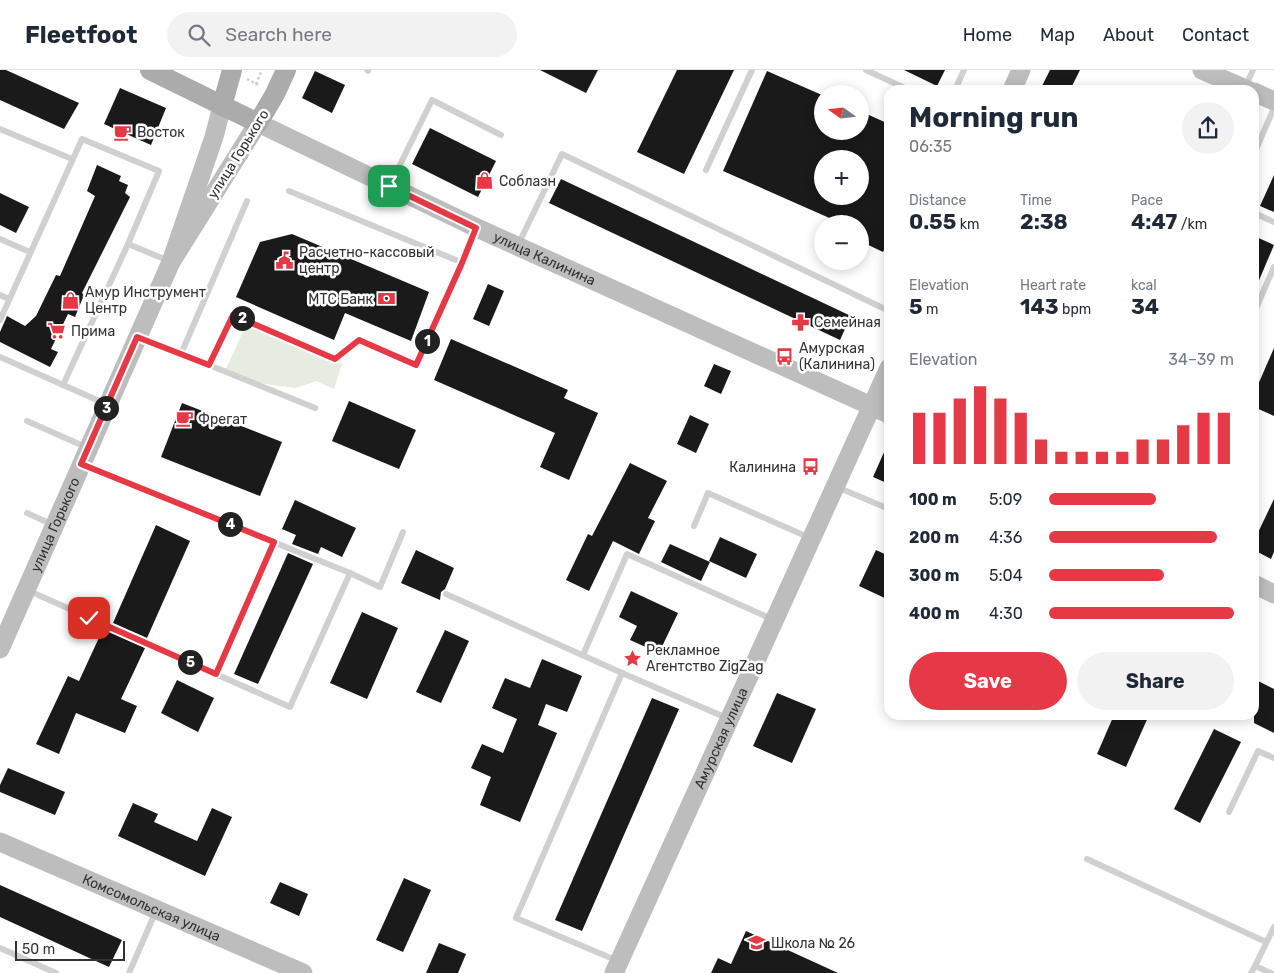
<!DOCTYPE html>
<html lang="en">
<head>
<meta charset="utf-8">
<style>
  body { margin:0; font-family:Rubik,sans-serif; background:#f2f2f3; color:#1f2937; height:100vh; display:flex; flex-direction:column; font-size:19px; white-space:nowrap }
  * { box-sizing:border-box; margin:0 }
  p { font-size:16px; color:#747a83 }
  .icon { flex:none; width:28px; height:28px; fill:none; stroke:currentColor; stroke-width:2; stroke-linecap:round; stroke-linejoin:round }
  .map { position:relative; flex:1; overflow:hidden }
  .sheet { position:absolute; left:884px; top:15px; width:375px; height:635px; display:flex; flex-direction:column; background:#fff; border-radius:15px; box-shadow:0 2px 12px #0003 }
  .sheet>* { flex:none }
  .needle { width:32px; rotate:285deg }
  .fabs { position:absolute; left:814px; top:15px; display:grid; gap:10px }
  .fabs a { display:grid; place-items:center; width:55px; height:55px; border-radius:50%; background:#fff; box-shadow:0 2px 12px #0003; font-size:25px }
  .scale { position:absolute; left:15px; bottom:12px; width:110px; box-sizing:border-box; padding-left:5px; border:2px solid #333; border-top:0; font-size:14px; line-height:18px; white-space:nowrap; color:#333; -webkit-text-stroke:4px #fff; paint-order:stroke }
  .pin { position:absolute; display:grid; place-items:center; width:42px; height:42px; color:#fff; margin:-21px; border-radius:10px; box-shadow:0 2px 8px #0006 }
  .km { position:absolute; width:25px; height:25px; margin:-12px; border-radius:50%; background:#222; color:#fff; font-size:14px; line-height:25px; text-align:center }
  .round { display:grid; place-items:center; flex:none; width:52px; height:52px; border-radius:26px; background:#f2f2f3 }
  .headline { display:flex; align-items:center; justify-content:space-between; height:85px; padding:0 25px }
  h1 { font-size:28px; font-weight:700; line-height:38px }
  .stats { display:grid; grid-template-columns:repeat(3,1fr); gap:8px; height:85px; padding:5px 25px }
  .stats div { display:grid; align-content:center }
  .stats b { font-size:21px; font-weight:700 }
  .stats small { font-size:14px; font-weight:400 }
  .stats p { font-size:14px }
  .chart { height:140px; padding:10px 25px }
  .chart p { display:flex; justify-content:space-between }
  .chart svg { width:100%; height:90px; margin-top:5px; stroke:#e63946; stroke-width:6 }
  .action { display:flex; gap:10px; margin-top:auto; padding:10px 25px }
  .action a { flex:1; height:58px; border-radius:30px; background:#e63946; color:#fff; font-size:20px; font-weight:700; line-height:58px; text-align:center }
  .action a+a { background:#f2f2f3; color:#1f2937 }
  ul { padding:0 25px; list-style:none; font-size:16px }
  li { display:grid; grid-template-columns:80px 60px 1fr; align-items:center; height:38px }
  li i { height:12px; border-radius:6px; background:#e63946 }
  header { display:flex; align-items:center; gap:30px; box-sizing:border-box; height:70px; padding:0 25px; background:#fff; border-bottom:1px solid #e0e1e3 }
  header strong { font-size:24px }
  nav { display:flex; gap:28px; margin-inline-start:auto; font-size:18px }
  .search { width:350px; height:45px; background:#f2f2f3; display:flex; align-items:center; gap:12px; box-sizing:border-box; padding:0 18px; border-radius:28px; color:#747a83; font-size:19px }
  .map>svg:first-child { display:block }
</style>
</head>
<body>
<header>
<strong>Fleetfoot</strong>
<div class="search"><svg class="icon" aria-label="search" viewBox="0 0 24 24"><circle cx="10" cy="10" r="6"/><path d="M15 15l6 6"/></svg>Search here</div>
<nav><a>Home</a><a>Map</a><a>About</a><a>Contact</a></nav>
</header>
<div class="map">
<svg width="1274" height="903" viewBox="0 0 1274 903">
  <rect width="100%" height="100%" fill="#fff"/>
  <path fill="#e6ecdf" d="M 246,255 L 342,294 L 334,319 L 316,311 L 296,318 L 258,313 L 226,299 Z"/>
  <g fill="#1a1a1a" fill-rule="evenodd">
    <path d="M 0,0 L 6,0 L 79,33 L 64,59 L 0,30 Z"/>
    <path d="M 540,0 L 598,0 L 586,23 Z"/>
    <path d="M 677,0 L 734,0 L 684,104 L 637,82 Z"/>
    <path d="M 904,0 L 945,0 L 937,16 Z"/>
    <path d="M 1050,0 L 1080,0 L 1070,20 L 1040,20 Z"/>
    <path d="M 315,1 L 345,15 L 332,43 L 302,28 Z"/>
    <path d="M 767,1 L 822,25 L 822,61 L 860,61 L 860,41 L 889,54 L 889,170 L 883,182 L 860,171 L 860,154 L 843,154 L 723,101 ZM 822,89 L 860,89 L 860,126 L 822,126 Z"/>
    <path d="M 120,18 L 166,38 L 151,75 L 104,54 Z"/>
    <path d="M 430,58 L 496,91 L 478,127 L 412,94 Z"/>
    <path d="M 97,95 L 121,106 L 119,111 L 128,115 L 125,123 L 130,127 L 82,223 L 84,225 L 75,247 L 68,244 L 51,279 L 58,282 L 50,297 L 0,272 L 0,262 L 7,246 L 25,256 L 36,246 L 56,205 L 60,206 L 95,126 L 87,121 Z"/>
    <path d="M 1274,105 L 1274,142 L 1260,136 Z"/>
    <path d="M 561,109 L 851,246 L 840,270 L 549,133 Z"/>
    <path d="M 0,123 L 29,137 L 16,163 L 0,155 Z"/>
    <path d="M 292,164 L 429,222 L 411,271 L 345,243 L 334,270 L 236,227 L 260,172 Z"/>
    <path d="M 1254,166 L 1274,175 L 1254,222 Z"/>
    <path d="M 488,214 L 504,221 L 489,256 L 473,249 Z"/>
    <path d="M 451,269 L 568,320 L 564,328 L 598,343 L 569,410 L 540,397 L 555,363 L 434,310 Z"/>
    <path d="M 1274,278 L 1274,346 L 1254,337 L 1254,324 Z"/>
    <path d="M 714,294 L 731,301 L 721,324 L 704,316 Z"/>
    <path d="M 349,331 L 416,360 L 399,399 L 332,371 Z"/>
    <path d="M 182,333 L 282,372 L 260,426 L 161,387 Z"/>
    <path d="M 690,345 L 709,354 L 696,383 L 677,374 Z"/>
    <path d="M 889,371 L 889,414 L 873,407 Z"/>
    <path d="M 630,393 L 667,411 L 648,448 L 655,451 L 639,484 L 613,471 L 589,521 L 566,510 L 588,464 L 592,466 Z"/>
    <path d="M 1274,429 L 1274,482 L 1271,489 L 1254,480 L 1254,471 Z"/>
    <path d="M 295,430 L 356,458 L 342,487 L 321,477 L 318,484 L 292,474 L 296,465 L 282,459 Z"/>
    <path d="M 156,455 L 190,471 L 147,568 L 113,553 Z"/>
    <path d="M 720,467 L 757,484 L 746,508 L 709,491 Z"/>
    <path d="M 670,474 L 710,492 L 701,511 L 661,492 Z"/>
    <path d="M 416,480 L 454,498 L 445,519 L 441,522 L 440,530 L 401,513 Z"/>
    <path d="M 876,480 L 889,486 L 889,530 L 859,516 Z"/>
    <path d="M 288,483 L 313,494 L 258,614 L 234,604 Z"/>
    <path d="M 631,521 L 678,543 L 659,583 L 630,570 L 637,556 L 619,547 Z"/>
    <path d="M 362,542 L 398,558 L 367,629 L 330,613 Z"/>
    <path d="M 103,559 L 145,578 L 121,629 L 137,636 L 125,663 L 76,643 L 59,684 L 36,674 L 68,606 L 79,611 Z"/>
    <path d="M 445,560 L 469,571 L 441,633 L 416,622 Z"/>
    <path d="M 542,589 L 582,606 L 567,642 L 546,634 L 538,655 L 557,663 L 520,752 L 480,735 L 491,707 L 471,698 L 482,674 L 503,683 L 517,649 L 492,638 L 505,608 L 530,618 Z"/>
    <path d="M 1254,609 L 1274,619 L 1274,663 L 1254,653 Z"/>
    <path d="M 177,610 L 214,628 L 198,662 L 161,643 Z"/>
    <path d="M 777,623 L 816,639 L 792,693 L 753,676 Z"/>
    <path d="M 652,628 L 679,639 L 582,861 L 555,850 Z"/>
    <path d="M 1114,645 L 1149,645 L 1126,697 L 1097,684 Z"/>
    <path d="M 1214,659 L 1241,672 L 1200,753 L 1174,739 Z"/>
    <path d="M 8,698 L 65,722 L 55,745 L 0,722 L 0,715 Z"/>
    <path d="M 133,733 L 158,744 L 154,752 L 197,771 L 212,738 L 232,747 L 205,806 L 118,766 Z"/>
    <path d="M 404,808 L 431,820 L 403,882 L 376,870 Z"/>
    <path d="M 280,812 L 308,824 L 299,846 L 270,833 Z"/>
    <path d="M 0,815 L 122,870 L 109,897 L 0,847 Z"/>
    <path d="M 746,861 L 838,903 L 711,903 L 718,888 L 731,894 Z"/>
    <path d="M 439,873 L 466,884 L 458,903 L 426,903 Z"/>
  </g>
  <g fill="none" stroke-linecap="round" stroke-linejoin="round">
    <g stroke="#cdcdcd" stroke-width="2.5" stroke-dasharray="2.5 2.5" stroke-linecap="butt">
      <path d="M 247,9 L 260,16"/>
      <path d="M 256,14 L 262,0"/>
    </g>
    <g stroke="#d0d0d0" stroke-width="6">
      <path d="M 367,0 L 368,1"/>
      <path d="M 866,0 L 909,20"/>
      <path d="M 1245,17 L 1253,0"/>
      <path d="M 955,20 L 964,0"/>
      <path d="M 0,59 L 72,89"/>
      <path d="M 1254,84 L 1274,38"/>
      <path d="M 706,100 L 752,0"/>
      <path d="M 390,115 L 432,30 L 501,65"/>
      <path d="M 289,121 L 463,193 L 476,159"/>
      <path d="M 1254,143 L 1274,152"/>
      <path d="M 0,169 L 30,182"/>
      <path d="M 128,174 L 169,191"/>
      <path d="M 518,175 L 562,84 L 889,241"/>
      <path d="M 0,225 L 9,229"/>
      <path d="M 1254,243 L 1274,197"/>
      <path d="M 0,250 L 82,69 L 159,101 L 128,174 L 63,315"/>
      <path d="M 141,268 L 209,295 L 233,245 L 335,289 L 359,270 L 416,295 L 463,193"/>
      <path d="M 181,284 L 247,131"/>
      <path d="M 0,287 L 106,334"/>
      <path d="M 209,295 L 315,338"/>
      <path d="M 27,351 L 88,378"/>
      <path d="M 837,417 L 889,439"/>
      <path d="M 27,443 L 53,455"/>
      <path d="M 694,456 L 708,423 L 810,468"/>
      <path d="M 350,503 L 380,517 L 403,462"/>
      <path d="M 27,520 L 290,637 L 350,503 L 83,395"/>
      <path d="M 446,524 L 622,603"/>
      <path d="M 583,585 L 627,484 L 774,550"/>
      <path d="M 216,604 L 274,472"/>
      <path d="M 1229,742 L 1258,681 L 1274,688"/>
      <path d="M 1087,789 L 1266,872"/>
      <path d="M 0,878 L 56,903"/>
      <path d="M 618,891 L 516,848 L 622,603 L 727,648"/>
      <path d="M 1255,896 L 1274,857"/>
      <path d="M 129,903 L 156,841"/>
      <path d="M 1251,903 L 1255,896 L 1271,903"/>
    </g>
    <g stroke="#bdbdbd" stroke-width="19">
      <path d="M 1202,0 L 1248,20"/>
      <path d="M 1012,20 L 1021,0"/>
      <path d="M 1254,22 L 1274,31"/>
      <path id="s1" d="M 171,192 L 258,53 L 477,158 L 889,344"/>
      <path d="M 1254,514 L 1274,524"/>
      <path id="s2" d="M 0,579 L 171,192 L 214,67 L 222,36"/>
      <path id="s3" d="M 0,772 L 303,903"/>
      <path id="s4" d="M 614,903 L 889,298"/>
    </g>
    <g stroke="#ababab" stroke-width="20">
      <path d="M 150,0 L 258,53 L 275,24 L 286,0"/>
      <path d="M 222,36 L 232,0"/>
    </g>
  </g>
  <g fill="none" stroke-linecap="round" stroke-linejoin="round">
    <defs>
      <path id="route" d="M 89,548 L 216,604 L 274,472 L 81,394 L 137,267 L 209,295 L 233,245 L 335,289 L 359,270 L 416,295 L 462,193 L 476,158 L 389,116"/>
    </defs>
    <use href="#route" stroke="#fff" stroke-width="10"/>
    <use href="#route" stroke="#e63946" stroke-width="6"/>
  </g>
  <defs>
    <symbol id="cafe-bare" viewBox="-9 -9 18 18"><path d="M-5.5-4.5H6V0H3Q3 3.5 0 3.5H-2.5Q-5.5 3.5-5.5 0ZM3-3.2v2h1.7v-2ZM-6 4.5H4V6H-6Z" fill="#e63946" stroke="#fff" stroke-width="2.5" paint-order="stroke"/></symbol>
    <symbol id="shop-bare" viewBox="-9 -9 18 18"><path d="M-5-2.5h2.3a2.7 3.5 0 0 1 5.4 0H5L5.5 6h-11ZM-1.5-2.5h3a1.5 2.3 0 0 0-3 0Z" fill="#e63946" stroke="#fff" stroke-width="2.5" paint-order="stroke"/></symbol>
    <symbol id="civic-bare" viewBox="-9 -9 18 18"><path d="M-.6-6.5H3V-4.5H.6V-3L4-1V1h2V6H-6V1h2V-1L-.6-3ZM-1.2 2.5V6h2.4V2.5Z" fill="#e63946" stroke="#fff" stroke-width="2.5" paint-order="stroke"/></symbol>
    <symbol id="bank-bare" viewBox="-9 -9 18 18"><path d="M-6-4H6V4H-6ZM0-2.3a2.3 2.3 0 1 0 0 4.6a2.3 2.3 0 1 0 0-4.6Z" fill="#e63946" stroke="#fff" stroke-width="2.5" paint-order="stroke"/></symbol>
    <symbol id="pharmacy-bare" viewBox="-9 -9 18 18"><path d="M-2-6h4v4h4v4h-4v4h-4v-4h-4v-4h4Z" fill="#e63946" stroke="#fff" stroke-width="2.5" paint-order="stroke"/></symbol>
    <symbol id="supermarket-bare" viewBox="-9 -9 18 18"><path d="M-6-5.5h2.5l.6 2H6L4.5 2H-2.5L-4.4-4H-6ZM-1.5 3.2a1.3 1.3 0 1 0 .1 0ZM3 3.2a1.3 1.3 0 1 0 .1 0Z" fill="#e63946" stroke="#fff" stroke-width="2.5" paint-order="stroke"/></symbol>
    <symbol id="bus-bare" viewBox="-9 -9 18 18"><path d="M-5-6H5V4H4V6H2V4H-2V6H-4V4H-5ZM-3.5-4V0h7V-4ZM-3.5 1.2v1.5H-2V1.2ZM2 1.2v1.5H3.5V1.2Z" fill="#e63946" stroke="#fff" stroke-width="2.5" paint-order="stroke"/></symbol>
    <symbol id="sight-bare" viewBox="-9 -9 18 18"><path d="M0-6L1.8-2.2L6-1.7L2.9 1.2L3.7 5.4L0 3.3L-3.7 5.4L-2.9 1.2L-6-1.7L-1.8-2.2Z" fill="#e63946" stroke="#fff" stroke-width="2.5" paint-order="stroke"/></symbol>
    <symbol id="school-bare" viewBox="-9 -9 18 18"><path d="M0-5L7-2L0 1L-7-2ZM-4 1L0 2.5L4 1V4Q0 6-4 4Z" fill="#e63946" stroke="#fff" stroke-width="2.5" paint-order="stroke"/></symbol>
  </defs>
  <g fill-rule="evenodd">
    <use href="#cafe-bare" x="110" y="50" width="25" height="25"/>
    <use href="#shop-bare" x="472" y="98" width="25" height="25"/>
    <use href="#civic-bare" x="272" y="178" width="25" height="25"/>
    <use href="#bank-bare" x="374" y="216" width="25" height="25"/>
    <use href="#shop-bare" x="58" y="218" width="25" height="25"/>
    <use href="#pharmacy-bare" x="788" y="240" width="25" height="25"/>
    <use href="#supermarket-bare" x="44" y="248" width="25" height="25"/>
    <use href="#bus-bare" x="772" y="274" width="25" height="25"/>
    <use href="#cafe-bare" x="172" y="336" width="25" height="25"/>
    <use href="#bus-bare" x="798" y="384" width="25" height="25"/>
    <use href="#sight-bare" x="620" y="576" width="25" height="25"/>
    <use href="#school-bare" x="744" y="860" width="25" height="25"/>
  </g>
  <g text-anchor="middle" stroke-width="5" stroke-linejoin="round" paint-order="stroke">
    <g font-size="14" fill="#333" stroke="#fff" text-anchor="start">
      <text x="137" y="67">Восток</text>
      <text x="499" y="116">Соблазн</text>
      <text x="299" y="187">Расчетно-кассовый<tspan x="299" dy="16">центр</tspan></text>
      <text x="85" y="227">Амур Инструмент<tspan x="85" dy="16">Центр</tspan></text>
      <text x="373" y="234" text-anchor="end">МТС Банк</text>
      <text x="814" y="257">Семейная</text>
      <text x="71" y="266">Прима</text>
      <text x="799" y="283">Амурская<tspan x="799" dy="16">(Калинина)</tspan></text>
      <text x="198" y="354">Фрегат</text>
      <text x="796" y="402" text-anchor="end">Калинина</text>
      <text x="646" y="585">Рекламное<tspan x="646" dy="16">Агентство ZigZag</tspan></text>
      <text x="771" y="878">Школа № 26</text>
    </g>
    <g font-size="14" fill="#333" stroke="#fff">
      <text transform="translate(238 84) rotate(-58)" y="5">улица Горького</text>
      <text dy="5" stroke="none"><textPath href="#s1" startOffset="481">улица Калинина</textPath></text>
      <text dy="5" stroke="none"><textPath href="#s2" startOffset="136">улица Горького</textPath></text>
      <text dy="5" stroke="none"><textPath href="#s4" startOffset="258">Амурская улица</textPath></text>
      <text dy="5" stroke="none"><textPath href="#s3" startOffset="165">Комсомольская улица</textPath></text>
    </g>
  </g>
</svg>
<div class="fabs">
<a><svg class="needle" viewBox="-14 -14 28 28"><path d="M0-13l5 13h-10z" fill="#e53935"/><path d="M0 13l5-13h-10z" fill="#747a83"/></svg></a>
<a>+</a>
<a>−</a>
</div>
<div class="scale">50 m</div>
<div class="pin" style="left:389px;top:116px;background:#1e9e55"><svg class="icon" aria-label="arrive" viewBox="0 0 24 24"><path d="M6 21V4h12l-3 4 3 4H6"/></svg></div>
<div class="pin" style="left:89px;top:548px;background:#d93025"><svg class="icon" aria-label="check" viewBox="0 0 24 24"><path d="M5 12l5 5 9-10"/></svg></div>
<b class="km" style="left:427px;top:271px">1</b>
<b class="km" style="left:242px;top:248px">2</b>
<b class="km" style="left:106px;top:338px">3</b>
<b class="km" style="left:230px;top:454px">4</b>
<b class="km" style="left:190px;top:592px">5</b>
<section class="sheet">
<div class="headline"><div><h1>Morning run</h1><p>06:35</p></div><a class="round"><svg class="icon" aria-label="share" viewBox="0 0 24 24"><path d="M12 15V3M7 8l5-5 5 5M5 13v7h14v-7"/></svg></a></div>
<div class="stats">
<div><p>Distance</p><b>0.55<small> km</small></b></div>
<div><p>Time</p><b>2:38</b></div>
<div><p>Pace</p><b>4:47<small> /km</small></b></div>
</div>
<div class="stats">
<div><p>Elevation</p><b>5<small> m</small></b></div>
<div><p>Heart rate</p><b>143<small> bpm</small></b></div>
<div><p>kcal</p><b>34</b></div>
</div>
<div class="chart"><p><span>Elevation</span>34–39 m</p>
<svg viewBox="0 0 160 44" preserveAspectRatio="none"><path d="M5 44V19M15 44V19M25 44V12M35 44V6M45 44V12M55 44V19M65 44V32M75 44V38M85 44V38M95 44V38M105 44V38M115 44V32M125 44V32M135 44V25M145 44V19M155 44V19"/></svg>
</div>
<ul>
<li><b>100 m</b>5:09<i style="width:58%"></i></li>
<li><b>200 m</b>4:36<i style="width:91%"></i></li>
<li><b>300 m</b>5:04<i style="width:62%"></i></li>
<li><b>400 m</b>4:30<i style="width:100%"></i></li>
</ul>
<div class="action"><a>Save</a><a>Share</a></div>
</section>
</div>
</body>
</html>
